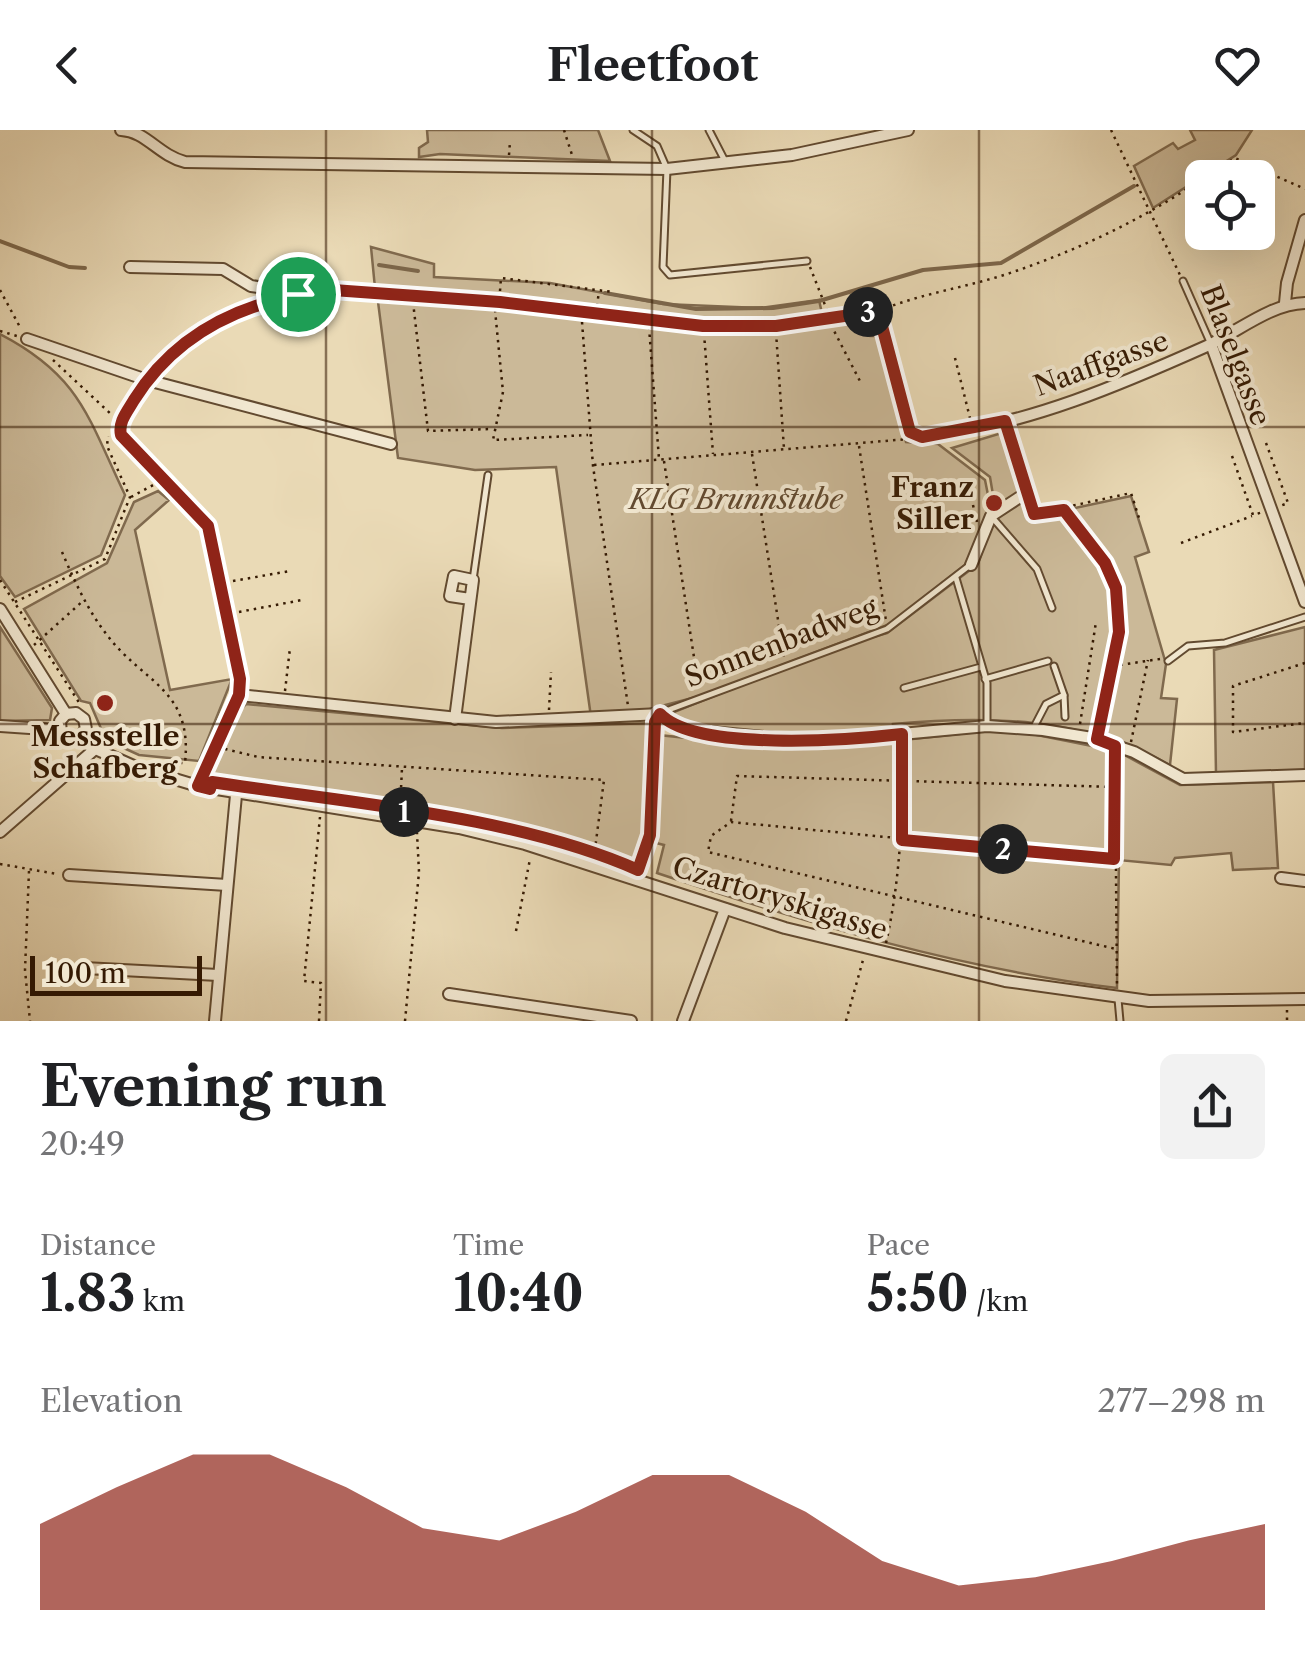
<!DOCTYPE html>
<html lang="en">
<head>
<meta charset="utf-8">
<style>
  body { margin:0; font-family:"Libre Caslon Text",serif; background:#f2f2f2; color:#202124; height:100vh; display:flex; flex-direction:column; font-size:38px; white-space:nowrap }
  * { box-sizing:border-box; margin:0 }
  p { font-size:32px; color:#757577 }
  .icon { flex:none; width:55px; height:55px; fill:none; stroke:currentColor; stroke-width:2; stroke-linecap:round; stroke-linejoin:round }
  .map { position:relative; height:891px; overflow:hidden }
  .panel { display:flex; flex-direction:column; background:#fff; flex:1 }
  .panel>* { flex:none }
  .tools { position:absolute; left:1185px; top:30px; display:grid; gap:20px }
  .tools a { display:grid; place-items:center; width:90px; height:90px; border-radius:15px; background:#fff; box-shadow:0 10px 40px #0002; font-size:50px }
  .scale { position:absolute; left:30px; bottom:25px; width:172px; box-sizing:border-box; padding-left:10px; border:5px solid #351a03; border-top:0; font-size:28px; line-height:35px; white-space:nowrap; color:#351a03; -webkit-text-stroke:8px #f1e7d0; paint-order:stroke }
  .pin { position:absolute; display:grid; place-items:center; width:85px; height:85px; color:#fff; margin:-42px; border:5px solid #fff; border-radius:50%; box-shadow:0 2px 10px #0007 }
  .km { position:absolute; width:50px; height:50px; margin:-25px; border-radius:50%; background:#222; color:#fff; font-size:28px; line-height:50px; text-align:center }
  .round { display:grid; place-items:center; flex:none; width:105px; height:105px; border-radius:15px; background:#f2f2f2 }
  .summary { display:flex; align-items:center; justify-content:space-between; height:170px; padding:0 40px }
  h1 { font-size:55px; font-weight:700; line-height:75px }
  .stats { display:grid; grid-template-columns:repeat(3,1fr); gap:15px; height:170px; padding:10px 40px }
  .stats div { display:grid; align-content:center }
  .stats b { font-size:50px; font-weight:700 }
  .stats small { font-size:28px; font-weight:400 }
  .stats p { font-size:28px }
  .chart { height:280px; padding:20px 40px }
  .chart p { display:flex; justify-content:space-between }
  .chart svg { width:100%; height:180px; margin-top:10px; fill:#8f2418; opacity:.7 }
  header { display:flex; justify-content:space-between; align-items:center; height:130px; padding:0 40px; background:#fff; font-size:45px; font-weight:700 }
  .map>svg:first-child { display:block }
</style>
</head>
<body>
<header><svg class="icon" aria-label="back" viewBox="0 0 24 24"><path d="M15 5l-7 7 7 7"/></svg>Fleetfoot<svg class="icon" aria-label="heart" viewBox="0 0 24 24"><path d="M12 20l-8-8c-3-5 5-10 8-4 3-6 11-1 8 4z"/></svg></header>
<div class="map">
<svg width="1305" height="891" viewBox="0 0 1305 891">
  <rect width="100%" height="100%" fill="#eadab6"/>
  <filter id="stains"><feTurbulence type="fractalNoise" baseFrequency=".002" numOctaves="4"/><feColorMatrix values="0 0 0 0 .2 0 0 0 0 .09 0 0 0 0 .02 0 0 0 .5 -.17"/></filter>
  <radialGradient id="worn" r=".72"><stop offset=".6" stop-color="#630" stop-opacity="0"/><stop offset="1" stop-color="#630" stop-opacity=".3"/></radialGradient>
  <g fill="#cbb998" stroke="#806a4e" stroke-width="2.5">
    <path d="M 427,0 L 598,0 L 610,31 L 440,24 L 419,27 L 419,18 L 428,12 Z"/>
    <path d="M 1190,0 L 1252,0 L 1236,25 L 1153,78 L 1134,36 L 1173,13 L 1178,19 L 1195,10 Z"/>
    <path d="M 371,117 L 434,134 L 434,147 L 550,153 L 663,174 L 760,178 L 819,170 L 823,188 L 720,195 L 375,158 Z"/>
    <path d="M 377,164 L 733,201 L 859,193 L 870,206 L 879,206 L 906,312 L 938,314 L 985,350 L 991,380 L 965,435 L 890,494 L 700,566 L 627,585 L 591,587 L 556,337 L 475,340 L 398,328 Z"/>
    <path d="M 0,204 C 81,246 88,288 125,365 L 101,425 L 15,467 L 0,446 Z"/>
    <path d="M 1005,302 L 1022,360 L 995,377 L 990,347 L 952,318 Z"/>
    <path d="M 158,361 L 169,370 L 135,400 L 170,560 L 232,549 L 199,631 L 139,625 L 106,610 L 90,573 L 81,571 L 24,479 L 107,433 L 134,372 Z"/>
    <path d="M 1131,366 L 1149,422 L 1135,427 L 1166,534 L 1161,568 L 1177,569 L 1170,635 C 1085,587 988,585 893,594 L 894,598 C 847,602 710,612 674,587 L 674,582 L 837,517 L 887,503 L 978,434 L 993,389 L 1027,368 L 1033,387 Z"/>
    <path d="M 0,497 L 52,578 L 50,590 L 0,591 Z"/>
    <path d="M 1305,497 L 1305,642 L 1216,644 L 1214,520 Z"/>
    <path d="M 246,574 L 502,598 L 653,593 L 648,705 L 636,737 L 512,697 L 211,648 C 216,623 226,593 246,574 Z"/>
    <path d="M 987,601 L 1032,604 L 1117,621 L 1180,655 L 1273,652 L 1278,738 L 1233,740 L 1231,723 L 1175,728 L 1171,735 L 1119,730 L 1117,858 C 960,839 806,793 657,743 L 664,715 L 652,712 L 658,605 L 774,617 L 838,617 Z"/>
  </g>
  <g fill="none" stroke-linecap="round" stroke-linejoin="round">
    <g stroke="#7c664a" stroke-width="4">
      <path d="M 0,111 L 69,137 L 85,138"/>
      <path d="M 379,135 L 418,141"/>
      <path d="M 605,163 L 696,179 L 773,178 L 819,171 L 923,140 L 1001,133 L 1134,56"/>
    </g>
    <defs>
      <g id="lane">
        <path d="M 633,0 L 657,16 L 667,39 L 663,137 L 670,145 L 807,131"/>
        <path d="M 709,0 L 726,33"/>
        <path d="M 1183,151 L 1210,212"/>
        <path d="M 298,163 C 431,150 571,187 703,196 C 763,200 819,187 878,181 L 908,299 L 916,307 L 932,305"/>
        <path d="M 991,386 L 1037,439 L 1052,478"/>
        <path d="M 956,448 L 987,553 L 987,596"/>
        <path d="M 473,450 L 488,345"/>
        <path d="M 1168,531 L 1188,516 L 1225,513 L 1305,487"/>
        <path d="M 985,549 L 1048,531"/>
        <path d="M 904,558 L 981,537"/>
        <path d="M 1064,565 L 1065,587"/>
        <path d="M 663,582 L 887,499 L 970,435"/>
        <path d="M 1034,597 L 1046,574 L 1064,565 L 1054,536"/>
        <path d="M 1118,869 L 1120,891"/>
      </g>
      <g id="street">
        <path d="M 121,0 C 146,1 158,25 185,32 L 667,39 L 792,25 L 908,0"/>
        <path d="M 130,137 L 223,139 L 251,156 L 293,162"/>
        <path d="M 1285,173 L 1287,153 L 1305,90"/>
        <path d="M 27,209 L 147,250 L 391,314"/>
        <path d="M 1211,214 L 1305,472"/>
        <path d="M 935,305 C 1029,294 1122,254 1207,216 C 1239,201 1270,174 1305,173"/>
        <path d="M 971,435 L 991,386 L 1026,363 L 1005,291"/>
        <path d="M 0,479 L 66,584"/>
        <path d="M 239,565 L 496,592 L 660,584 L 680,599 L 816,612 L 987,596 L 1043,600 L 1092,608 L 1134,622 L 1183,649 L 1305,645"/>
        <path d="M 66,584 L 60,591 L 61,604 L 68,609 L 80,607"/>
        <path d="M 66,584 L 76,583 L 84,589 L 86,599 L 80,607"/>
        <path d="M 455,589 L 473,450 L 454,446 L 450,466 L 470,469"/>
        <path d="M 0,596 L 59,600"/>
        <path d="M 80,607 L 91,617 L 138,638 L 198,656 L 459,698 L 525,714 L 785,798 L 1005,851 L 1149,871 L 1305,869"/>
        <path d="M 198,656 L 239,565 L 240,549 L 212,409 L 208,396 L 119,300 C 122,287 130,277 137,265 C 176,203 231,183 298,163"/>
        <path d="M 0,702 L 95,619"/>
        <path d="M 69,745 L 227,755"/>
        <path d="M 1281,748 L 1305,751"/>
        <path d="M 84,838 L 218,845"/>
        <path d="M 449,864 L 631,891"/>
        <path d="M 215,891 L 236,665"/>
        <path d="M 683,891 L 725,779"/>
      </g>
    </defs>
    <use href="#lane" stroke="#624a30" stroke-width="9"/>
    <use href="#street" stroke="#624a30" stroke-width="14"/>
    <g stroke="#351a03" stroke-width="2.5" stroke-dasharray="2.5 5" stroke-linecap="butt">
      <path d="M 564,0 L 573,28"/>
      <path d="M 1111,0 L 1180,145"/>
      <path d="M 509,25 L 510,12"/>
      <path d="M 1205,48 L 1235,28 L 1305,59"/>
      <path d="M 810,137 L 827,180"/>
      <path d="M 0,160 L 21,199"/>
      <path d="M 500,161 L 501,148 L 613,162"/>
      <path d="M 413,172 L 428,301 L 491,299"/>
      <path d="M 597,176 L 599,161"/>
      <path d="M 886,178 C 925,163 967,157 1007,144 C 1076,121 1142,90 1202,49"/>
      <path d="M 495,180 L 503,262 L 493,310 L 588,305"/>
      <path d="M 582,192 L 593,336 L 628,576"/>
      <path d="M 831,195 L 862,255"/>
      <path d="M 649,197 L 659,329"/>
      <path d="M 0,201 L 17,206"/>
      <path d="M 776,202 L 784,319"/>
      <path d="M 704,203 L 713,324"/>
      <path d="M 955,228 L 970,288"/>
      <path d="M 53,230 L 113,286"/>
      <path d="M 1266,313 L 1288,373 L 1280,376"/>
      <path d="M 859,316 L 886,491"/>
      <path d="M 752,324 L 784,528"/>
      <path d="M 1232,326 L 1253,385 L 1263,382"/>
      <path d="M 664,331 L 699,560"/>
      <path d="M 594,335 L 909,309"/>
      <path d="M 131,367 L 155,354"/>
      <path d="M 1031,372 L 1034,384 L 1131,363 L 1139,388"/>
      <path d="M 973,375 L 977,392"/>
      <path d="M 1063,379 C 1079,399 1100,420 1111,443 C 1134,495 1103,547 1097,599"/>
      <path d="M 1181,413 L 1252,386"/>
      <path d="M 62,422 C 74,450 88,481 107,505 C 143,553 193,559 185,633 L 155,632"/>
      <path d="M 0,450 L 80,574"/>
      <path d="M 233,451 L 290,441"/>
      <path d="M 15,472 L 105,429 L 130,367 L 107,316 L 108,306"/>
      <path d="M 239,482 L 302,470"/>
      <path d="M 34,515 L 84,470"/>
      <path d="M 1305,533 L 1233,556 L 1233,602 L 1305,593"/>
      <path d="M 1113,536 L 1160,529"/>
      <path d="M 285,561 L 290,518"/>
      <path d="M 549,580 L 551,542"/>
      <path d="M 1080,594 L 1096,492"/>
      <path d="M 1131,612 L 1148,530"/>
      <path d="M 225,619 L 258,627 L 604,650 L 595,719"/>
      <path d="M 1115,626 L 1117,857"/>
      <path d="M 400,680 L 402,638"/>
      <path d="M 731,691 L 737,646 L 1114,657"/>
      <path d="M 544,708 L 631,736"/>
      <path d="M 1114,729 L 731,692 L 711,706 L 708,722 L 1116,819"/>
      <path d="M 0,734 L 57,744"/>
      <path d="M 639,739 L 651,705 L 655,594"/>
      <path d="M 29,741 L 25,840 L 30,891"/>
      <path d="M 516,801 L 530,729"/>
      <path d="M 886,813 C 901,746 903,681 902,613"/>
      <path d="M 1287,880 L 1287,891"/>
      <path d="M 319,891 L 321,853 L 304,851 L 320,687"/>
      <path d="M 405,891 L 419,742 L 417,703"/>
      <path d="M 846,891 L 863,830"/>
    </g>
    <use href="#lane" stroke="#f1e7d0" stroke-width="5"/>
    <use href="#street" stroke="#f1e7d0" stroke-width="10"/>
  </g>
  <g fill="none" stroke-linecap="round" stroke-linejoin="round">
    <defs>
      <path id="route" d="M 333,160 L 500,172 L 703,196 L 776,196 L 878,181 L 910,302 L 922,307 L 1005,291 L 1034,384 L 1064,380 L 1105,433 L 1116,458 L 1119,502 L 1097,609 L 1115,616 L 1114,729 L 902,710 L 902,604 C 850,610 696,622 660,584 L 655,592 L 650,705 L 638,740 C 514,685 347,673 212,652 L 210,659 L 198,656 L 239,565 L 240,549 L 208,396 L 121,305 C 118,292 127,282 134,270 C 179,198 251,168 333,160 Z"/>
    </defs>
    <use href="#route" stroke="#fff" stroke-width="20"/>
    <use href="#route" stroke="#8f2418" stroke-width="12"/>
  </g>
  <path fill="none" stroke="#351a03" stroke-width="2.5" stroke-opacity="0.55" d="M 326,0 L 326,891M 652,0 L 652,891M 979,0 L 979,891M 0,297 L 1305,297M 0,594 L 1305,594"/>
  <g fill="#8f2418" stroke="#f1e7d0" stroke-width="4">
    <circle cx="994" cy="373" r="10"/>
    <circle cx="105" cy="573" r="10"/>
  </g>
  <g text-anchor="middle" stroke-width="8" stroke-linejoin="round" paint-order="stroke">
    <g font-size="28" fill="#351a03" stroke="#f1e7d0">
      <text transform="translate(1236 225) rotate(69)" y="10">Blaselgasse</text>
      <text transform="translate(1101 233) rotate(-20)" y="10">Naaffgasse</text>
      <text transform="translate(781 512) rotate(-21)" y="10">Sonnenbadweg</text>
      <text transform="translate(780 768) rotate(17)" y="10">Czartoryskigasse</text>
    </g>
    <g font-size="28" font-weight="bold" fill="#351a03" stroke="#f1e7d0" text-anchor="end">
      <text x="974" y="367">Franz<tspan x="974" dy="32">Siller</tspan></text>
      <text x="105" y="616" text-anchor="middle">Messstelle<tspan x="105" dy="32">Schafberg</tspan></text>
    </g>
    <g font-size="28" font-style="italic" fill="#624a30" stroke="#f1e7d0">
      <text x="736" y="379">KLG Brunnstube</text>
    </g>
  </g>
  <rect width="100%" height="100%" filter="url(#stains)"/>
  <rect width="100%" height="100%" fill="url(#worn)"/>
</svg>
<div class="tools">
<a><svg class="icon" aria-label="locate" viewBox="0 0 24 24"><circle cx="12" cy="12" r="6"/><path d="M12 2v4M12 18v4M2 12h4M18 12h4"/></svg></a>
</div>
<div class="scale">100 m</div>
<div class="pin" style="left:298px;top:164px;background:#1e9e55"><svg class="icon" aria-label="arrive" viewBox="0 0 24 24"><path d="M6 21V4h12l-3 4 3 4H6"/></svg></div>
<b class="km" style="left:404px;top:682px">1</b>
<b class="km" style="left:1003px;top:719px">2</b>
<b class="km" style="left:868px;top:182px">3</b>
</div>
<section class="panel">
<div class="summary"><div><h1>Evening run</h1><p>20:49</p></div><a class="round"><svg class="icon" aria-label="share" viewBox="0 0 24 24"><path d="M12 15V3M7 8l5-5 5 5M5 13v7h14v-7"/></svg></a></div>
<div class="stats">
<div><p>Distance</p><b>1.83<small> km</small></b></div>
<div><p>Time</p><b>10:40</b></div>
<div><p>Pace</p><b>5:50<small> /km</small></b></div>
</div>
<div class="chart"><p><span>Elevation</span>277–298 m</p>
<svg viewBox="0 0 160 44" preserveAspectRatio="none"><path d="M0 44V23L10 14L20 6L30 6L40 14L50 24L60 27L70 20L80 11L90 11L100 20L110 32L120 38L130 36L140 32L150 27L160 23V44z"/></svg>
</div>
</section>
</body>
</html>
